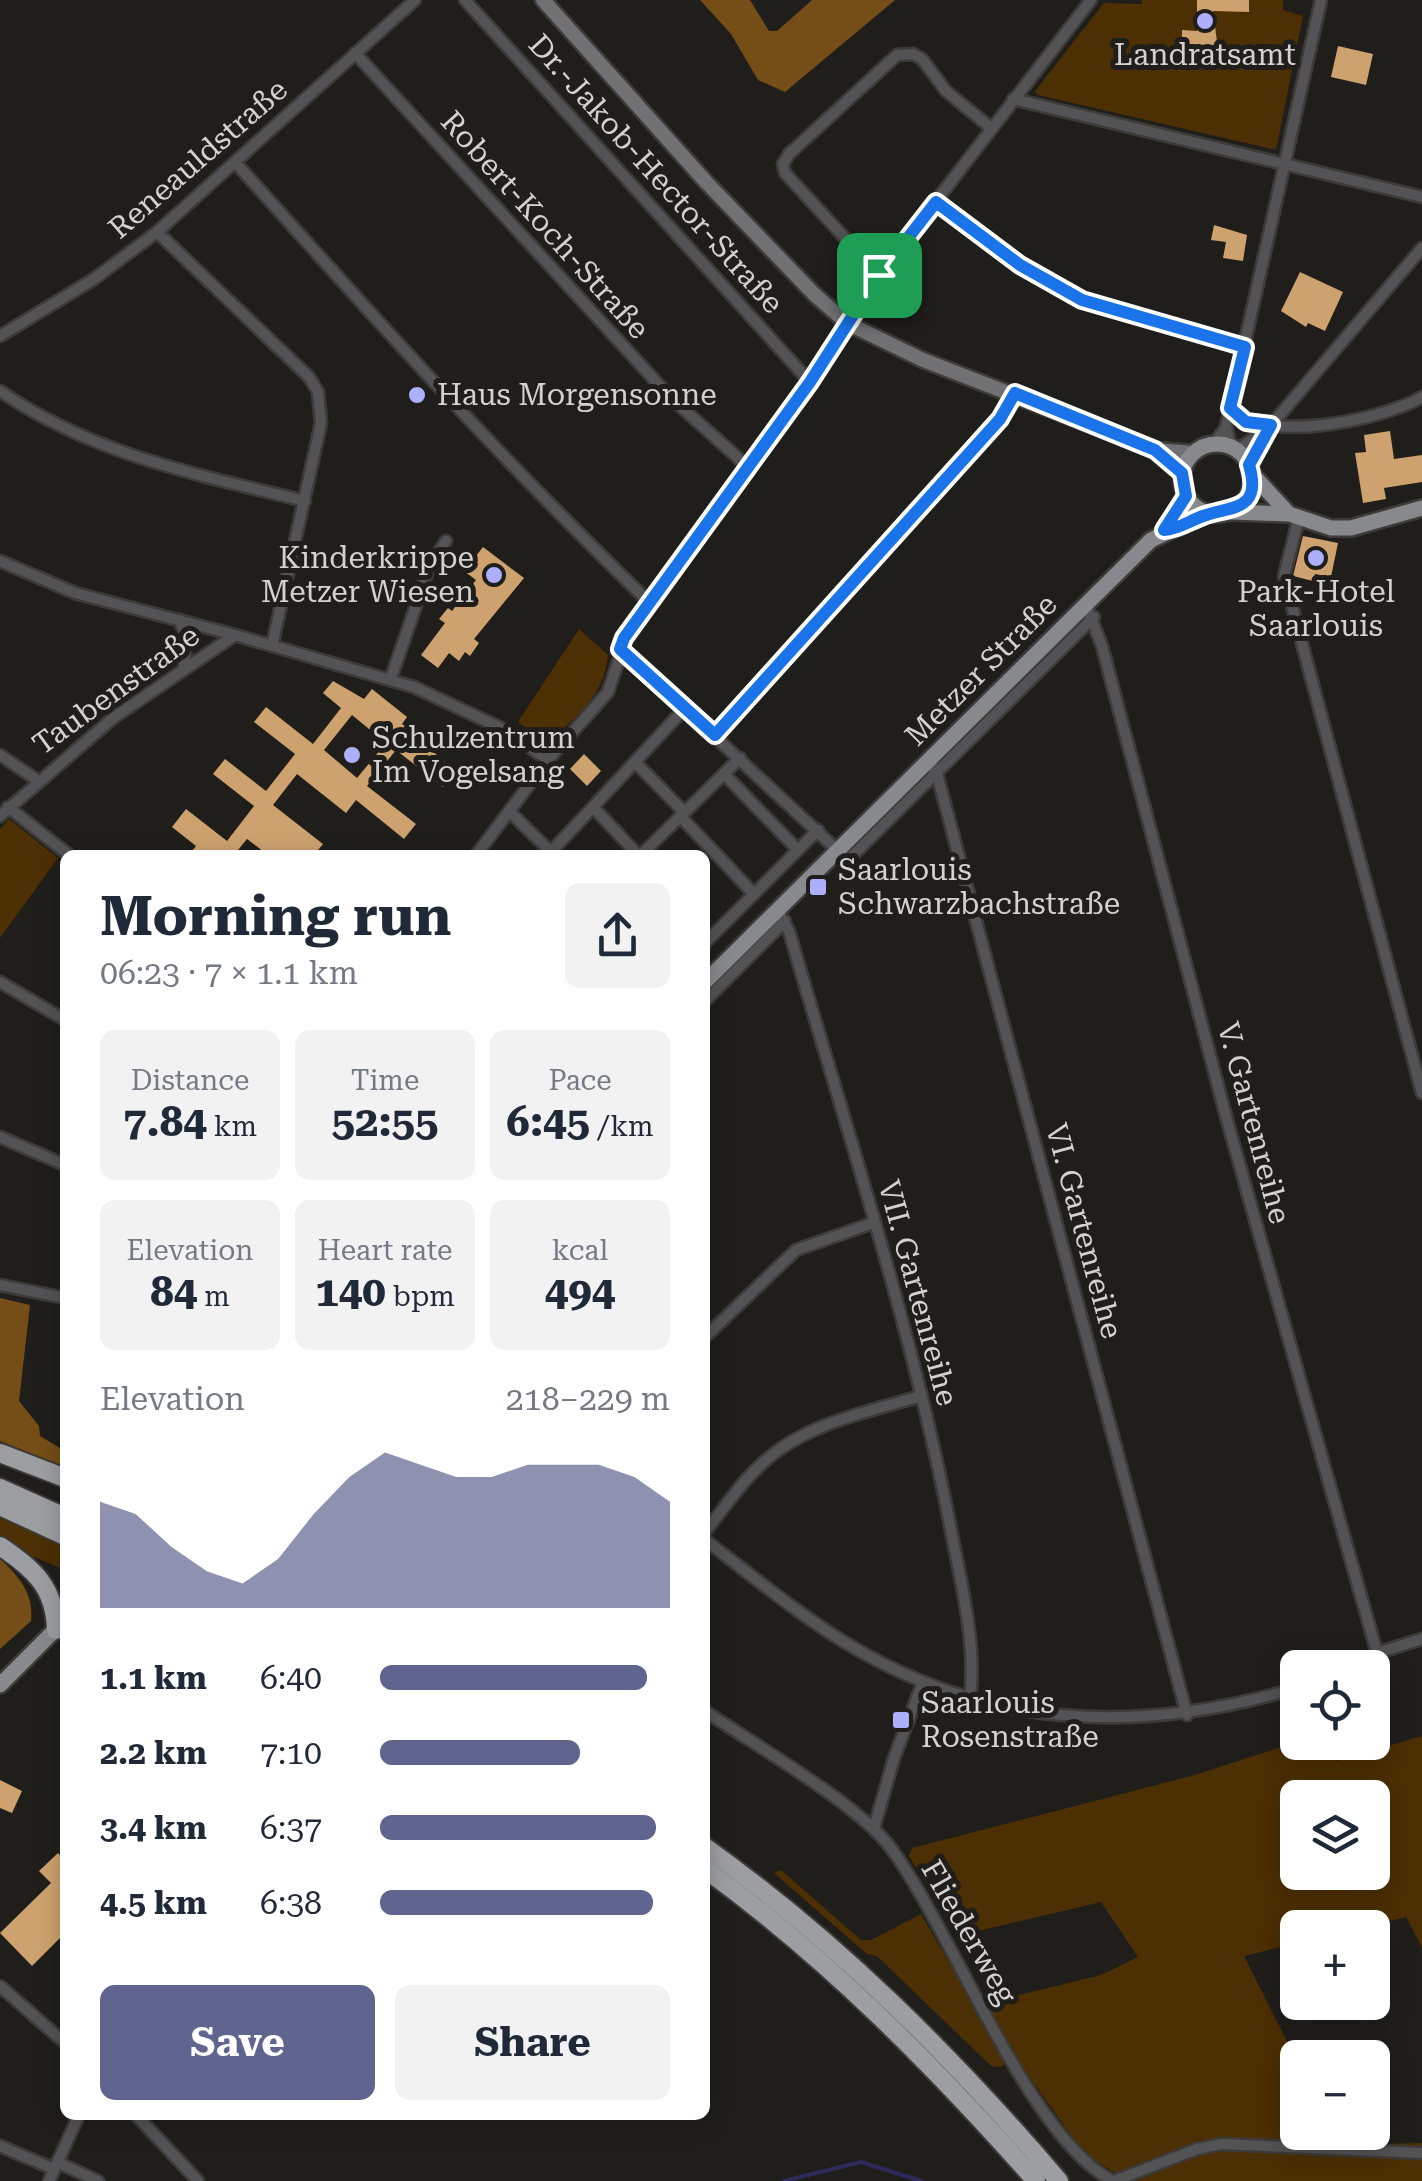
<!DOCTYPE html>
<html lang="en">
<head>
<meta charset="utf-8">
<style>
  body { margin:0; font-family:"Roboto Serif",serif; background:#f2f2f3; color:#1f2937; height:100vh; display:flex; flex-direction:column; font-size:38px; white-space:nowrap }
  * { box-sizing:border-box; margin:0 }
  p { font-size:32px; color:#747a83 }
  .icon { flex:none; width:55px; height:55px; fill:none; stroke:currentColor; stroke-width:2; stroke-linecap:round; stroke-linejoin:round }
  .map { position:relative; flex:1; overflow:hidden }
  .sheet { position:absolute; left:60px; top:850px; width:650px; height:1270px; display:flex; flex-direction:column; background:#fff; border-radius:15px; box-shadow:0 5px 25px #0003 }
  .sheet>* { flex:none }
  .buttons { position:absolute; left:1280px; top:1650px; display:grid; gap:20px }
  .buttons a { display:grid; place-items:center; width:110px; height:110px; border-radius:15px; background:#fff; box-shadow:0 5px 25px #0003; font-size:50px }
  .pin { position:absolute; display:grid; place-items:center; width:85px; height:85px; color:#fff; margin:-42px; border-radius:20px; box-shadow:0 5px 15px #0006 }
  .round { display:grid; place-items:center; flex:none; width:105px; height:105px; border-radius:15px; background:#f2f2f3 }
  .headline { display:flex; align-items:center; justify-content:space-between; height:170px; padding:0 40px }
  h1 { font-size:55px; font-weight:700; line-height:75px }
  .figures { display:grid; grid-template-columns:repeat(3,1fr); gap:15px; height:170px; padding:10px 40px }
  .figures div { display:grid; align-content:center; border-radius:15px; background:#f2f2f3; text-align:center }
  .figures b { font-size:42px; font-weight:700 }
  .figures small { font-size:28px; font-weight:400 }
  .figures p { font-size:28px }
  .chart { height:280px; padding:20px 40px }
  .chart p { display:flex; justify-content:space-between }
  .chart svg { width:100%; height:180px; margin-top:10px; fill:#5f658f; opacity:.7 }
  .primary-button { display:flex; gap:20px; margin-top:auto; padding:20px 40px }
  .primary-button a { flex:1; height:115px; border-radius:15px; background:#5f658f; color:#fff; font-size:40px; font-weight:700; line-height:115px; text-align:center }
  .primary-button a+a { background:#f2f2f3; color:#1f2937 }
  ul { padding:0 40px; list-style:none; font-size:32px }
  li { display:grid; grid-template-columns:160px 120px 1fr; align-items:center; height:75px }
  li i { height:25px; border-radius:12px; background:#5f658f }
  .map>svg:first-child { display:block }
</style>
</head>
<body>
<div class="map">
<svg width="1422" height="2181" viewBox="0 0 1422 2181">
  <rect width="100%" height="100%" fill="#201e1b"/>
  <g fill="#4c2f02" fill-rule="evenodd">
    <path d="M 1142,0 L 1283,0 L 1283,10 L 1303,16 L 1276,150 L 1038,95 L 1035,91 L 1104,3 L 1142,4 Z"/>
    <path d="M 579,629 L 608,655 C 604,696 579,713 551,741 L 543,740 L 518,722 Z"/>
    <path d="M 9,819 L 58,858 L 0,938 L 0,829 Z"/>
    <path d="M 0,1517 L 65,1548 L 65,1570 L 30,1555 L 0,1534 Z"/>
    <path d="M 1422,1736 L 1422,1948 L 1406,1917 L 1363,1927 L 1298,1928 L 1297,1943 L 1244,1956 L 1297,2061 L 1298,2132 L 1334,2133 L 1340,2145 L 1422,2143 L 1422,2181 L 1129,2181 L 1084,2154 L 1016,2058 L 1000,2067 L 991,2066 L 877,1956 L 867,1954 L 774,1873 L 781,1870 L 861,1940 L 871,1940 L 921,1914 L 974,2006 L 1101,1975 L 1138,1957 L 1101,1902 L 957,1936 L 909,1856 L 912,1848 L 1195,1775 L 1297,1742 L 1323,1743 L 1336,1761 ZM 1298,1798 L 1372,1798 L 1372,1872 L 1298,1872 Z"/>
  </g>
  <g fill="#744d17">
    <path d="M 700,0 L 750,0 L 769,31 L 777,31 L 812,0 L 895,0 L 785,92 L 758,80 L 731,34 Z"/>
    <path d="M 0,1298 L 30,1305 L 19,1401 L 39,1426 L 40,1436 L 65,1451 L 65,1467 L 0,1441 Z"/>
    <path d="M 0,1559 C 19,1576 34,1594 31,1621 L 0,1649 Z"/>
  </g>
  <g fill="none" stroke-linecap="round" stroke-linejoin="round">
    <path stroke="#2d2a5c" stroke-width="4" d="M 784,2181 L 861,2162 L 921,2181"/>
  </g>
  <g fill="#cda26e" fill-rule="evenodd">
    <path d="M 1197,0 L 1249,0 L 1249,12 L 1213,11 L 1219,57 L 1182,56 L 1182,30 L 1197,31 Z"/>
    <path d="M 1338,46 L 1373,54 L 1366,85 L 1331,77 Z"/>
    <path d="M 1214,225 L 1247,235 L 1243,261 L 1223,258 L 1226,242 L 1211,240 Z"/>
    <path d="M 1300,272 L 1343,292 L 1325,331 L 1308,323 L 1306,327 L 1281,311 Z"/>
    <path d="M 1390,431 L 1394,459 L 1422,455 L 1422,482 L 1384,488 L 1386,499 L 1363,503 L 1355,453 L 1366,452 L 1364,435 Z"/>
    <path d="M 1303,536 L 1338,543 L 1331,577 L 1315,574 L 1313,581 L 1293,576 Z"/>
    <path d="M 483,547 L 524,578 L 474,639 L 479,643 L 470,656 L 465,652 L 459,661 L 449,653 L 438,668 L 421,655 L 445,623 L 439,619 L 448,608 L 452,611 L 476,580 L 464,571 Z"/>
    <path d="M 333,681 L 364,699 L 372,689 L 407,717 L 402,724 L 411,730 L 409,733 L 456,770 L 443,787 L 396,750 L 367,786 L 416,824 L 404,839 L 356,800 L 346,813 L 297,774 L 273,805 L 323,844 L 314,855 L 268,855 L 247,839 L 234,855 L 198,855 L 192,851 L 196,846 L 172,827 L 186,809 L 227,841 L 254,806 L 213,774 L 225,759 L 266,791 L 295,754 L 254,722 L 266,707 L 313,744 L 341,708 L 323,693 ZM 352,715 L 386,743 L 357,778 L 324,750 Z"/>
    <path d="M 584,754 L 601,771 L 587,786 L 570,769 Z"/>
    <path d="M 0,1780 L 22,1791 L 12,1813 L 0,1808 Z"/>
    <path d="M 58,1853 L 65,1860 L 65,1933 L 32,1966 L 0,1933 L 51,1883 L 39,1871 Z"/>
  </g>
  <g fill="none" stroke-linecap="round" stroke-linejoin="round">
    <defs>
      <g id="minor">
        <path d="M 465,0 L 809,381"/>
        <path d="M 355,53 L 671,398 L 747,466"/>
        <path d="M 1013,99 L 1422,197"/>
        <path d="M 235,162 C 369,312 503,462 649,602"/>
        <path d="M 936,202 L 1020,265 L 1082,300 L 1245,347"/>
        <path d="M 157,232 L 309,377 L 318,392 L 321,423 L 272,646"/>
        <path d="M 879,275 L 785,173 L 783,164 L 789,154 L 897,55 L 913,54 L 922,59 L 946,91 L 991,128"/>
        <path d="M 0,336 L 94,279 L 157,232 L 415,0"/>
        <path d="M 0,391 C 91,454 199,475 305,501"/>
        <path d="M 1230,408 C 1262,445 1383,420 1422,397"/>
        <path d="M 1226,427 L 1231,447"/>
        <path d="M 1214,444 L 1226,427 L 1321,0"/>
        <path d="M 1237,450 L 1266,430"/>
        <path d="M 1249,465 L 1267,430 L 1422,248"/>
        <path d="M 1299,517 L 1284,576 L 1422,1093"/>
        <path d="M 0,561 L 75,593 L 235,635"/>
        <path d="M 1086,605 L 1102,646 L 1227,1120 L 1377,1653 L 1422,1639"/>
        <path d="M 180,620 L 186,641 L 184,667"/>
        <path d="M 620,649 L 848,860 L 1094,617"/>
        <path d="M 391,678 L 429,568 L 446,541"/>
        <path d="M 715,735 L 1000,419 L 1015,393"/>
        <path d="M 0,755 L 37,780"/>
        <path d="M 929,761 L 937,774 L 1187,1715"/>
        <path d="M 635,762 L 684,812"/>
        <path d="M 724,774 L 798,850"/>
        <path d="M 8,807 L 69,855"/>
        <path d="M 593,807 L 638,855"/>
        <path d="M 509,811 L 554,855"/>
        <path d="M 0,816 L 113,718 L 235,635 L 414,687 L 501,728 L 548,760"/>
        <path d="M 680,816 L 754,894"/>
        <path d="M 551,852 L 686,707"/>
        <path d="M 476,855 L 548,760 L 608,692 L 629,629 L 809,381 L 879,275 L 1091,0"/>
        <path d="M 641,855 L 740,758"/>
        <path d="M 777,910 L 789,931 C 846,1128 911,1324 950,1525 C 960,1579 977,1643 970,1698"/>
        <path d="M 705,943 L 818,830"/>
        <path d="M 0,982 L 65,1020"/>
        <path d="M 705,1001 L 785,921"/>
        <path d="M 0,1137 L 65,1165"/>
        <path d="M 0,1285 L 65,1298"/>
        <path d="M 705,1337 L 796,1250 L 873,1223"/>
        <path d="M 705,1532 C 724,1508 742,1481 765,1461 C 807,1423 868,1412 921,1396"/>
        <path d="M 705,1540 C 750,1574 793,1610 841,1640 C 982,1728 1133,1735 1290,1690"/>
        <path d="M 705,1711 C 753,1744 858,1804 890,1847 C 952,1929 1028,2138 1113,2181"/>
        <path d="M 874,1828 L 894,1758 L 923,1682"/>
        <path d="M 0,1986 L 65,2043"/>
        <path d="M 136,2115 L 198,2181"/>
        <path d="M 0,2146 L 54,2169"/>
        <path d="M 57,2162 L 98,2181"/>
        <path d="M 49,2181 L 79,2115"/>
        <path d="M 1114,2181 L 1197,2149 L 1222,2144 L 1422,2153"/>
      </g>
      <g id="secondary">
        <path d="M 543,0 L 707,183 L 814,294 L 847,323 L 923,360 L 1155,450 L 1183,473"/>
        <path d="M 1156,450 L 1193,453"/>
      </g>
      <g id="primary">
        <circle cx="1217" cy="479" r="35"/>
        <path d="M 1252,474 L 1289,514"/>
        <path d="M 1231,512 L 1289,514 L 1331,528 L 1351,528 L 1422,508"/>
        <path d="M 1164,530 L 1186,496"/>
        <path d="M 705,982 L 1151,540 L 1209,513"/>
        <path d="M 0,1685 L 65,1620"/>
      </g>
      <g id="motorway">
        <path d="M 0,1453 L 65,1478"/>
        <path d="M 0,1488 L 65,1517"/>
        <path d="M 0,1506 L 65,1536"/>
        <path d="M 0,1546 C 33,1568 55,1587 56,1630"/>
        <path d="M 705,1847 C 838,1942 953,2057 1059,2181"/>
        <path d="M 705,1869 C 829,1959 935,2067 1036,2181"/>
      </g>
    </defs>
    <use href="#minor" stroke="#3d3b38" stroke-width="15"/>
    <use href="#secondary" stroke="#3d3b38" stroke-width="19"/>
    <use href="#primary" stroke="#3d3b38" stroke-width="20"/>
    <use href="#motorway" stroke="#3d3b38" stroke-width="22"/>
    <use href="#minor" stroke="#535355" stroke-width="10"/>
    <use href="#secondary" stroke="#717174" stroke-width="14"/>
    <use href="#primary" stroke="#88898c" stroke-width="15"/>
    <use href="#motorway" stroke="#9d9ea2" stroke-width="18"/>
  </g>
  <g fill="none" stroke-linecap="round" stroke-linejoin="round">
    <defs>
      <path id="route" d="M 936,202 L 1020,265 L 1082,300 L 1245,347 L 1230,408 L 1246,422 L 1271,425 L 1249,465 C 1263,512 1230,506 1203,516 C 1189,521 1179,529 1164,530 L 1186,496 L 1182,473 L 1155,450 L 1015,393 L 1000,419 L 715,735 L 620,649 L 624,638 L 810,382 L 879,275 Z"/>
    </defs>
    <use href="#route" stroke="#fff" stroke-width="20"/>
    <use href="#route" stroke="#1a73e8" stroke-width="12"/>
  </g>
  <g fill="#adaffb" stroke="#201e1b" stroke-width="4">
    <circle cx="1205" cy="21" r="10"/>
    <circle cx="417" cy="395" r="10"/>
    <circle cx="1316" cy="558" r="10"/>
    <circle cx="494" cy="575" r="10"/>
    <circle cx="352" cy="755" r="10"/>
    <rect x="808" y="877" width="20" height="20" rx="5"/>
    <rect x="891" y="1710" width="20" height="20" rx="5"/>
  </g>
  <g text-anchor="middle" stroke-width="10" stroke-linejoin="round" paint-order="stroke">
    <g font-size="30" fill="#d4d2d1" stroke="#201e1b" text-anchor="start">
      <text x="1205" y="65" text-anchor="middle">Landratsamt</text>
      <text x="437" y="405">Haus Morgensonne</text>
      <text x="474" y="568" text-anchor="end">Kinderkrippe<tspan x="474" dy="34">Metzer Wiesen</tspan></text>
      <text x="1316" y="602" text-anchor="middle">Park-Hotel<tspan x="1316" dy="34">Saarlouis</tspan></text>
      <text x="372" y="748">Schulzentrum<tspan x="372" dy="34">Im Vogelsang</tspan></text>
      <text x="838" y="880">Saarlouis<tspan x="838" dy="34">Schwarzbachstraße</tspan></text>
      <text x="921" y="1713">Saarlouis<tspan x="921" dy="34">Rosenstraße</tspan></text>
    </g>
    <g font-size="30" fill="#d4d2d1" stroke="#201e1b">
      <text transform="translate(198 159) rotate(-41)" y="10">Reneauldstraße</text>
      <text transform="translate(656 174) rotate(48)" y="10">Dr.-Jakob-Hector-Straße</text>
      <text transform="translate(545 225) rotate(48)" y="10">Robert-Koch-Straße</text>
      <text transform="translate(981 670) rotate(-45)" y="10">Metzer Straße</text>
      <text transform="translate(116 690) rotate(-36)" y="10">Taubenstraße</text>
      <text transform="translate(1254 1123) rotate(75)" y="10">V. Gartenreihe</text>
      <text transform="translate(1084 1231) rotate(75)" y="10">VI. Gartenreihe</text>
      <text transform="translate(918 1293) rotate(75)" y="10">VII. Gartenreihe</text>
      <text transform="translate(969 1932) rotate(60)" y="10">Fliederweg</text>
    </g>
  </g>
</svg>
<div class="buttons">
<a><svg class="icon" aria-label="locate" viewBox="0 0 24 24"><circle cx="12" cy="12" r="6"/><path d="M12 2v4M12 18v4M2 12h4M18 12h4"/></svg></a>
<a><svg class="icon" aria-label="layers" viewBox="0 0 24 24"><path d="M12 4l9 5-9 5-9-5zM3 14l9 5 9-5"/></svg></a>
<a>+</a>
<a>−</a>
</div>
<div class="pin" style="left:879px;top:275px;background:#1e9e55"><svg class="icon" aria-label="arrive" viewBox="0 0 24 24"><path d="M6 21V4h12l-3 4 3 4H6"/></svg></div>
<section class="sheet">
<div class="headline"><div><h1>Morning run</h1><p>06:23 · 7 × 1.1 km</p></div><a class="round"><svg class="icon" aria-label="share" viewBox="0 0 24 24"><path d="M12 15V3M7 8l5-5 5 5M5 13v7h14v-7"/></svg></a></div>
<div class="figures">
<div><p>Distance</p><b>7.84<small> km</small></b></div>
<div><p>Time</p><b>52:55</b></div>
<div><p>Pace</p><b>6:45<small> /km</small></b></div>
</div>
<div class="figures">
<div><p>Elevation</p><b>84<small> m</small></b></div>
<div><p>Heart rate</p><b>140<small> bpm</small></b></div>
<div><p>kcal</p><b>494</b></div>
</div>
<div class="chart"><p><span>Elevation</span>218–229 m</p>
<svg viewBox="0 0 160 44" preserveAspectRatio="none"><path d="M0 44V18L10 21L20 29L30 35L40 38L50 32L60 21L70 12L80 6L90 9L100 12L110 12L120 9L130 9L140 9L150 12L160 18V44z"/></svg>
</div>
<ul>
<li><b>1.1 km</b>6:40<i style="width:92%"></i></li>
<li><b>2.2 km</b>7:10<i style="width:69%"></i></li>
<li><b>3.4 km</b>6:37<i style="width:95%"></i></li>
<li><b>4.5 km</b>6:38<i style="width:94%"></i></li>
</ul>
<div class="primary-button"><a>Save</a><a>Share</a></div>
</section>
</div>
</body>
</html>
